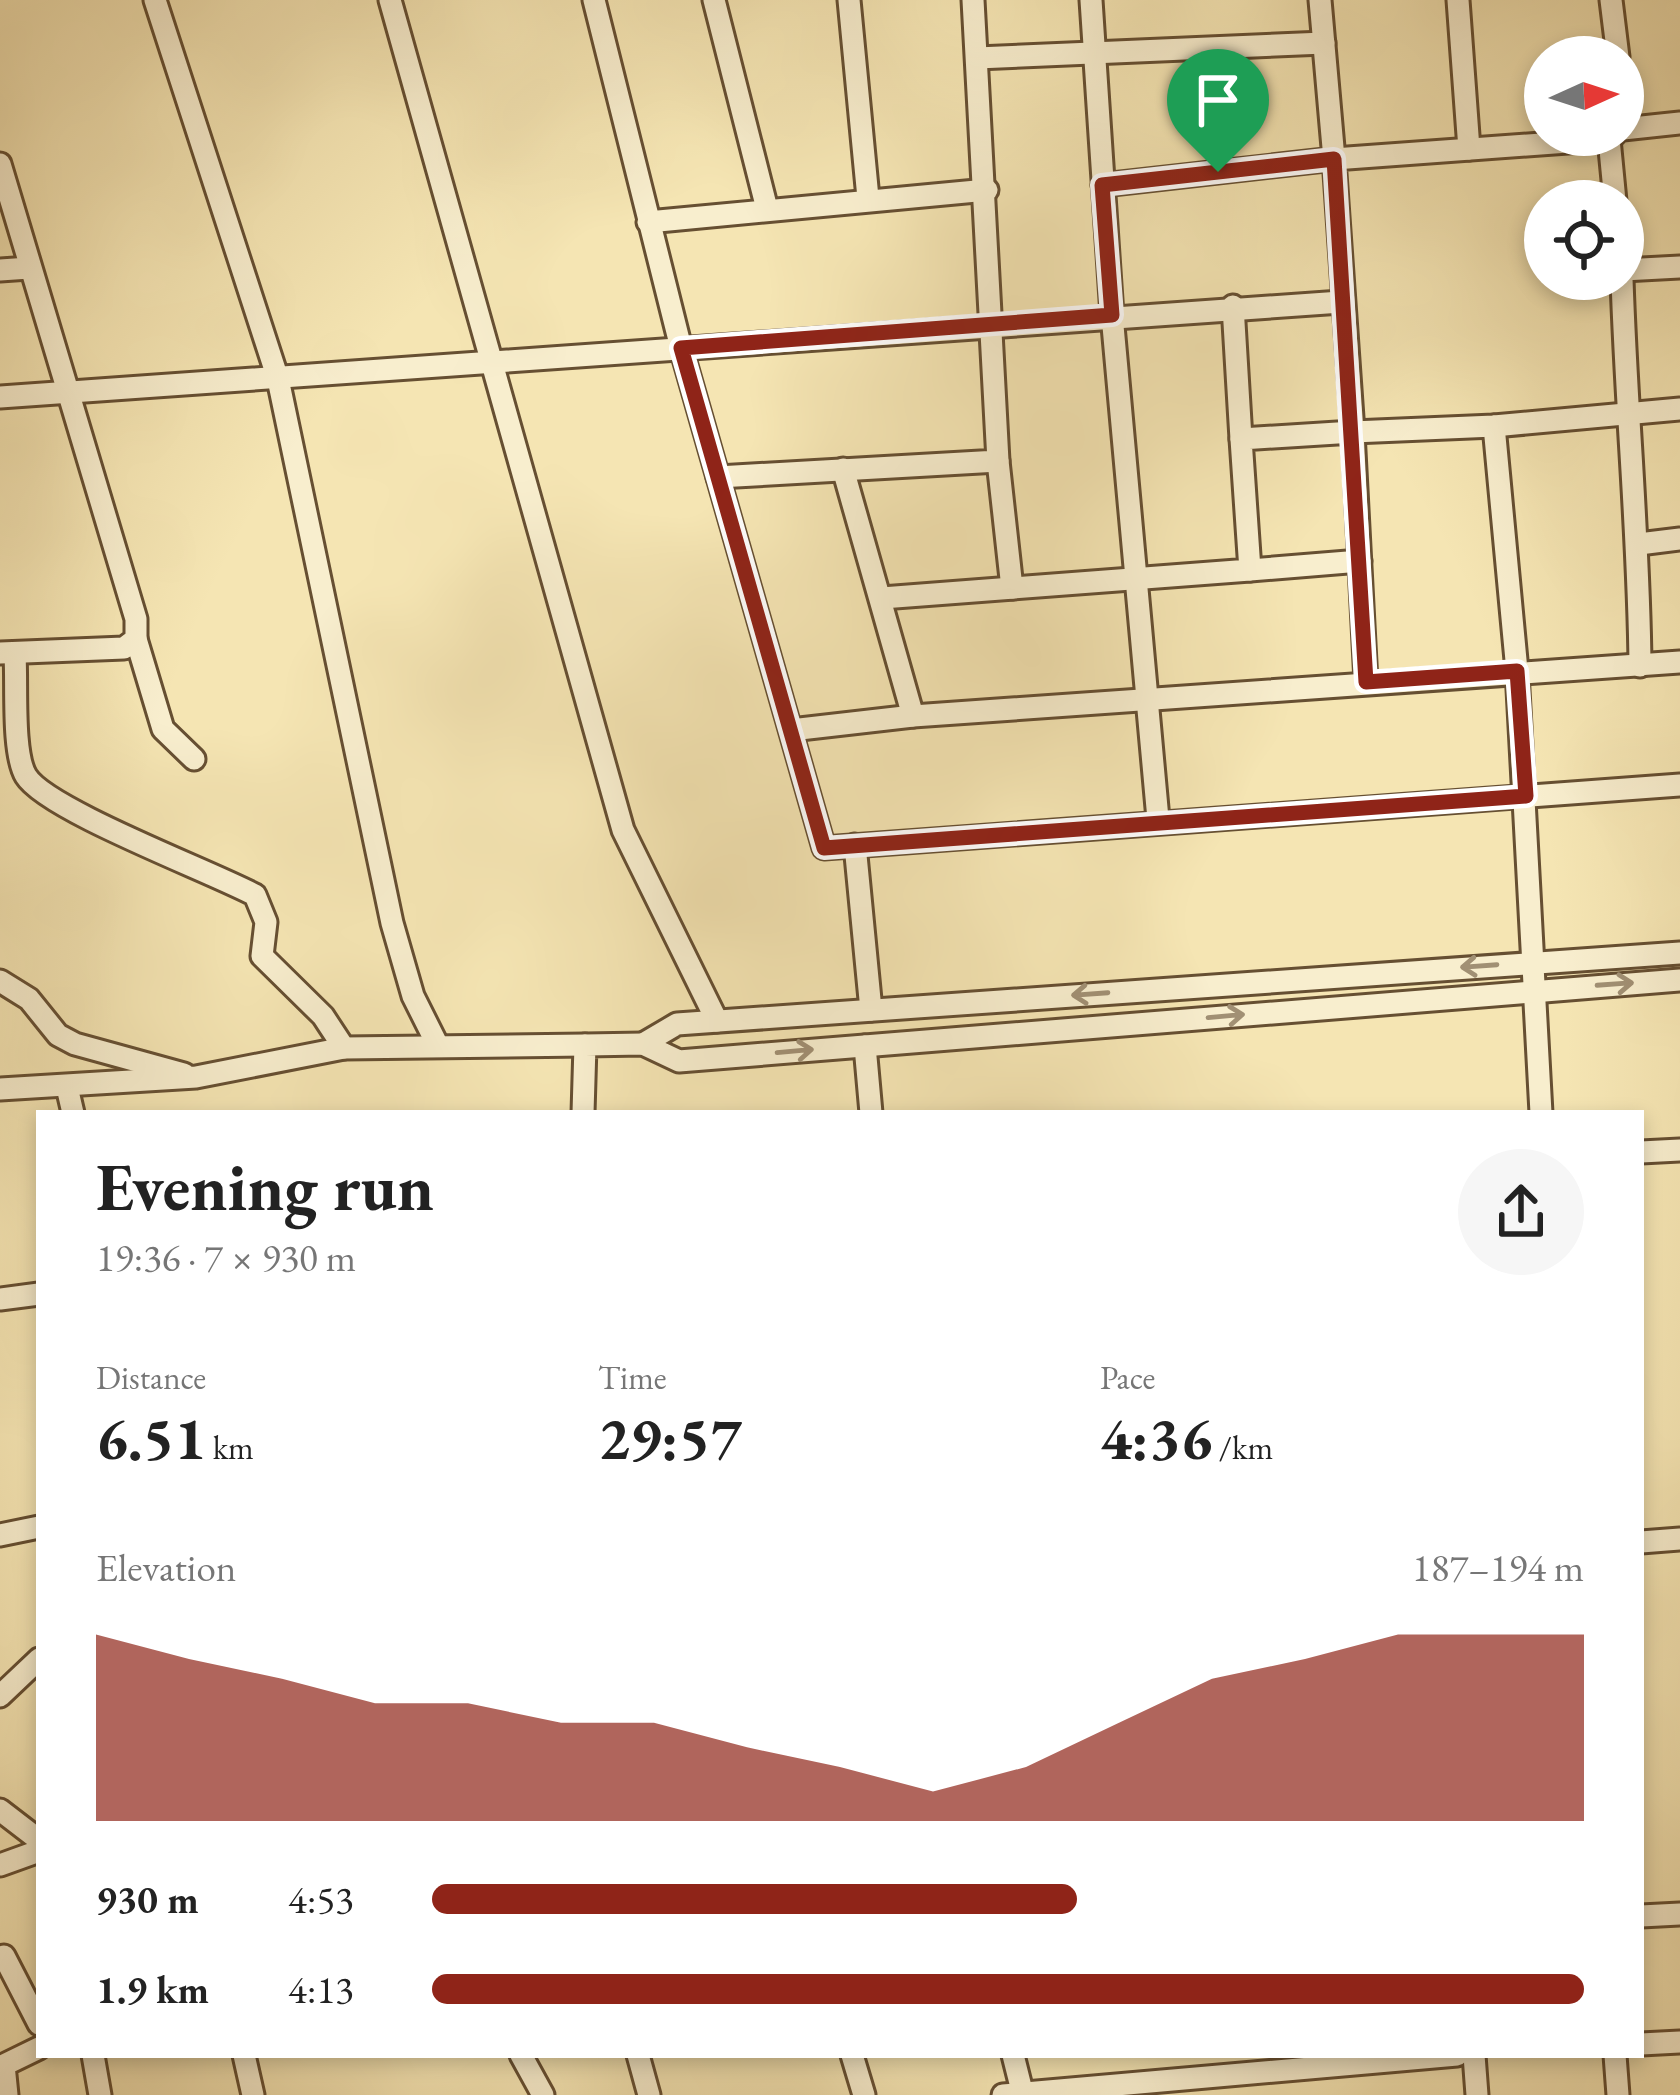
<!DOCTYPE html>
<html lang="en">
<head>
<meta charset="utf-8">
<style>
  body { margin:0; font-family:"EB Garamond",serif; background:#f6f6f6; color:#222; height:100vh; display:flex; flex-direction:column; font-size:45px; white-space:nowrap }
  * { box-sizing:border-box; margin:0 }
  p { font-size:39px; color:#767676 }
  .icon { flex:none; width:66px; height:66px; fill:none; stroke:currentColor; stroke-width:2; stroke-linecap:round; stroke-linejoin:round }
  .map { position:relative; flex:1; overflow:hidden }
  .details { position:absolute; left:36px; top:1110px; width:1608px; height:948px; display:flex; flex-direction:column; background:#fff; border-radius:0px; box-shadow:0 6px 18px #0003 }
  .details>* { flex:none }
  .needle { width:78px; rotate:87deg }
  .fabs { position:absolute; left:1524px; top:36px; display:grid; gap:24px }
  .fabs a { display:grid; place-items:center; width:120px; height:120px; border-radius:50%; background:#fff; box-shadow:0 6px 18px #0003; font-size:60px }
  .pin { position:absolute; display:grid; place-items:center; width:102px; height:102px; color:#fff; margin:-123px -51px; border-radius:50% 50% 50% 0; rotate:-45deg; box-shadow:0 0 12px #0007 }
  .pin .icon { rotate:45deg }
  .round { display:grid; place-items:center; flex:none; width:126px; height:126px; border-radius:63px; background:#f6f6f6 }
  .overview { display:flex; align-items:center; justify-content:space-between; height:204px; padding:0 60px }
  h1 { font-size:66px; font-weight:700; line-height:90px }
  .figures { display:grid; grid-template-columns:repeat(3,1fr); gap:18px; height:204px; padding:12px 60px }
  .figures div { display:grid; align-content:center }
  .figures b { font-size:60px; font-weight:700 }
  .figures small { font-size:33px; font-weight:400 }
  .figures p { font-size:33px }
  .chart { height:336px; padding:24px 60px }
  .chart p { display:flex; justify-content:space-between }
  .chart svg { width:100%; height:216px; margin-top:12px; fill:#8f2418; opacity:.7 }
  ul { padding:0 60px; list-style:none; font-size:39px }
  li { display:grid; grid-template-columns:192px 144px 1fr; align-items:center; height:90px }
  li i { height:30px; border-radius:15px; background:#8f2418 }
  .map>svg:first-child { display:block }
</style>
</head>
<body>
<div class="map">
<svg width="1680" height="2095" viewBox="0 0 1680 2095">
  <rect width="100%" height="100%" fill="#f5e5b3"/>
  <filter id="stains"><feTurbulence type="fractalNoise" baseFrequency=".00167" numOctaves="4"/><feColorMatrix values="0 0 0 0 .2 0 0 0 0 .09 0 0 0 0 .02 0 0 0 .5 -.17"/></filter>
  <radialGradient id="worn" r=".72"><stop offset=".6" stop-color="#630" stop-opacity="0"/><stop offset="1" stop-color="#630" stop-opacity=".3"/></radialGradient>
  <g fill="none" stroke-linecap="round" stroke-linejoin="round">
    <defs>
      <g id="street">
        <path d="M 155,0 L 278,379 L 392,923 L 413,996 L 438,1046"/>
        <path d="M 390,0 L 623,830 L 717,1021"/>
        <path d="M 594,0 L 681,348 L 824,848 L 1680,785"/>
        <path d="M 714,0 L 767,209"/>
        <path d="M 849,0 L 868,198"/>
        <path d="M 1091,0 L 1112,315 L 1158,819"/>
        <path d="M 1458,0 L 1469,149"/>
        <path d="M 1611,0 L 1618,57"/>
        <path d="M 977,58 L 1324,43"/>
        <path d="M 1623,129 L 1680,123"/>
        <path d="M 1614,135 L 1609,139 L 1615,201"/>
        <path d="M 1609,139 L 1334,159 L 1353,432 L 1494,426 L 1680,409"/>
        <path d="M 0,164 L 136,619 L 136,639 L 124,648 L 0,653"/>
        <path d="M 1103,185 L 1334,159 L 1320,0"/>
        <path d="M 648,222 L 987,190"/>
        <path d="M 0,270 L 29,268"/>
        <path d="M 1623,270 L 1680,267"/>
        <path d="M 1622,279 C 1626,408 1639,536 1640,666"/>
        <path d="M 1233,306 L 1241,439"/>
        <path d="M 0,397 L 1341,302"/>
        <path d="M 1494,426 L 1517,671 L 1541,1113"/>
        <path d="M 998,461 L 1012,588"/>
        <path d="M 843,469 L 913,716"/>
        <path d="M 718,477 L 998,461 L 973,0"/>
        <path d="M 1639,544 L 1680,539"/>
        <path d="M 1250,570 L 1360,561"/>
        <path d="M 882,598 L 1250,570 L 1241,439 L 1353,432 L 1366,682"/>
        <path d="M 136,639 L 163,729 L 194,759"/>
        <path d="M 15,656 C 17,684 12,753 26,776 C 47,810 210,871 255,895 L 266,922 L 262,956 L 323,1016 L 344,1048 L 585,1045"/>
        <path d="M 791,730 L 913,716 L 1680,662"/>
        <path d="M 855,845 L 871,1010"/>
        <path d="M 0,981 L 29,999 L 58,1035 L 75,1044 L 184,1074"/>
        <path d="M 643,1044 L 677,1024 L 1680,953"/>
        <path d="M 865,1046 L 871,1113"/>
        <path d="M 67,1087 L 73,1113"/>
        <path d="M 0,1089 L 196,1077 L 344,1048"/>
        <path d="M 583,1113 L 585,1045 L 643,1044 L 679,1061 L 1680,980"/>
        <path d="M 1641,1152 L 1680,1150"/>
        <path d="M 0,1299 L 39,1294"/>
        <path d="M 0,1535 L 39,1527"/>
        <path d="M 1641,1542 L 1680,1539"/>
        <path d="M 0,1696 L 39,1659"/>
        <path d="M 0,1810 L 39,1840"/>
        <path d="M 0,1865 L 39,1851"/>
        <path d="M 1641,1916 L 1680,1914"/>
        <path d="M 4,1956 L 39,2024"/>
        <path d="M 1641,2044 L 1680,2042"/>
        <path d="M 93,2055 L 100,2095"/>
        <path d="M 244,2055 L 253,2095"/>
        <path d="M 521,2055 L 543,2095"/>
        <path d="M 638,2055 L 649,2095"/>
        <path d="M 852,2055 L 864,2095"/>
        <path d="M 1013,2055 L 1023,2095"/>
        <path d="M 1474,2055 L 1477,2095"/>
        <path d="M 1615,2055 L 1618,2095"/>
        <path d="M 7,2095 L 4,2065 L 39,2048"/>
        <path d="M 1003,2095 L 1457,2055"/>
      </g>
    </defs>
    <use href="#street" stroke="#664f32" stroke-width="27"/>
    <use href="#street" stroke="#f8eece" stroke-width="21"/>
  </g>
  <defs><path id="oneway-shaft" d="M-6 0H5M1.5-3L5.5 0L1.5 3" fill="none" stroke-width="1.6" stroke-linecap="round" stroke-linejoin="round" transform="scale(3)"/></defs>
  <g stroke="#a19074">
    <use href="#oneway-shaft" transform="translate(1479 966) rotate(176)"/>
    <use href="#oneway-shaft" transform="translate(1615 984) rotate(-4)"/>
    <use href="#oneway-shaft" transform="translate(1090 994) rotate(176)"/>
    <use href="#oneway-shaft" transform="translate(1226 1016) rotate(-5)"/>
    <use href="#oneway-shaft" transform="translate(795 1051) rotate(-5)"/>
  </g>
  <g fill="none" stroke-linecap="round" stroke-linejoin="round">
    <defs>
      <path id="route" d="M 1334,159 L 1366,682 L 1517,671 L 1526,796 L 824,848 L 681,348 L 1112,315 L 1102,185 Z"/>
    </defs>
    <use href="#route" stroke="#fff" stroke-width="24"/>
    <use href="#route" stroke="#8f2418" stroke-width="15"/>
  </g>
  <rect width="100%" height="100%" filter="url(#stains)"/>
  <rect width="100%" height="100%" fill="url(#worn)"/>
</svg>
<div class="fabs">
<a><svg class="needle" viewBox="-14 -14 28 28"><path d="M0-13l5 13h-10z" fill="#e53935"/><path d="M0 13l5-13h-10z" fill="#767676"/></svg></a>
<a><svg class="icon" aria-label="locate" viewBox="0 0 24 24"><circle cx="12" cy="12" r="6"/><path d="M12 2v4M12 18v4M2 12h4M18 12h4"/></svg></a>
</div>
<div class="pin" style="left:1218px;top:172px;background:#1e9e55"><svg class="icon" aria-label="arrive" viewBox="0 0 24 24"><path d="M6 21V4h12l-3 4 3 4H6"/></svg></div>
<section class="details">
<div class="overview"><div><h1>Evening run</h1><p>19:36 · 7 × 930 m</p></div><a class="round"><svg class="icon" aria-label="share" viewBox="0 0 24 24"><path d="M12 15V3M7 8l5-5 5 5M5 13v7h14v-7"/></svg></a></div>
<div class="figures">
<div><p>Distance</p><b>6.51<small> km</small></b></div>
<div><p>Time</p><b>29:57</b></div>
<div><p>Pace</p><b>4:36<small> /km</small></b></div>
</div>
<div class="chart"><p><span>Elevation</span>187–194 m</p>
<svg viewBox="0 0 160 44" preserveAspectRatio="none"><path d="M0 44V6L10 11L20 15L30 20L40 20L50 24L60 24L70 29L80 33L90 38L100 33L110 24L120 15L130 11L140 6L150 6L160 6V44z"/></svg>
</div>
<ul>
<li><b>930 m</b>4:53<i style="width:56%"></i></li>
<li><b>1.9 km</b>4:13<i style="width:100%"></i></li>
</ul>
</section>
</div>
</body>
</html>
